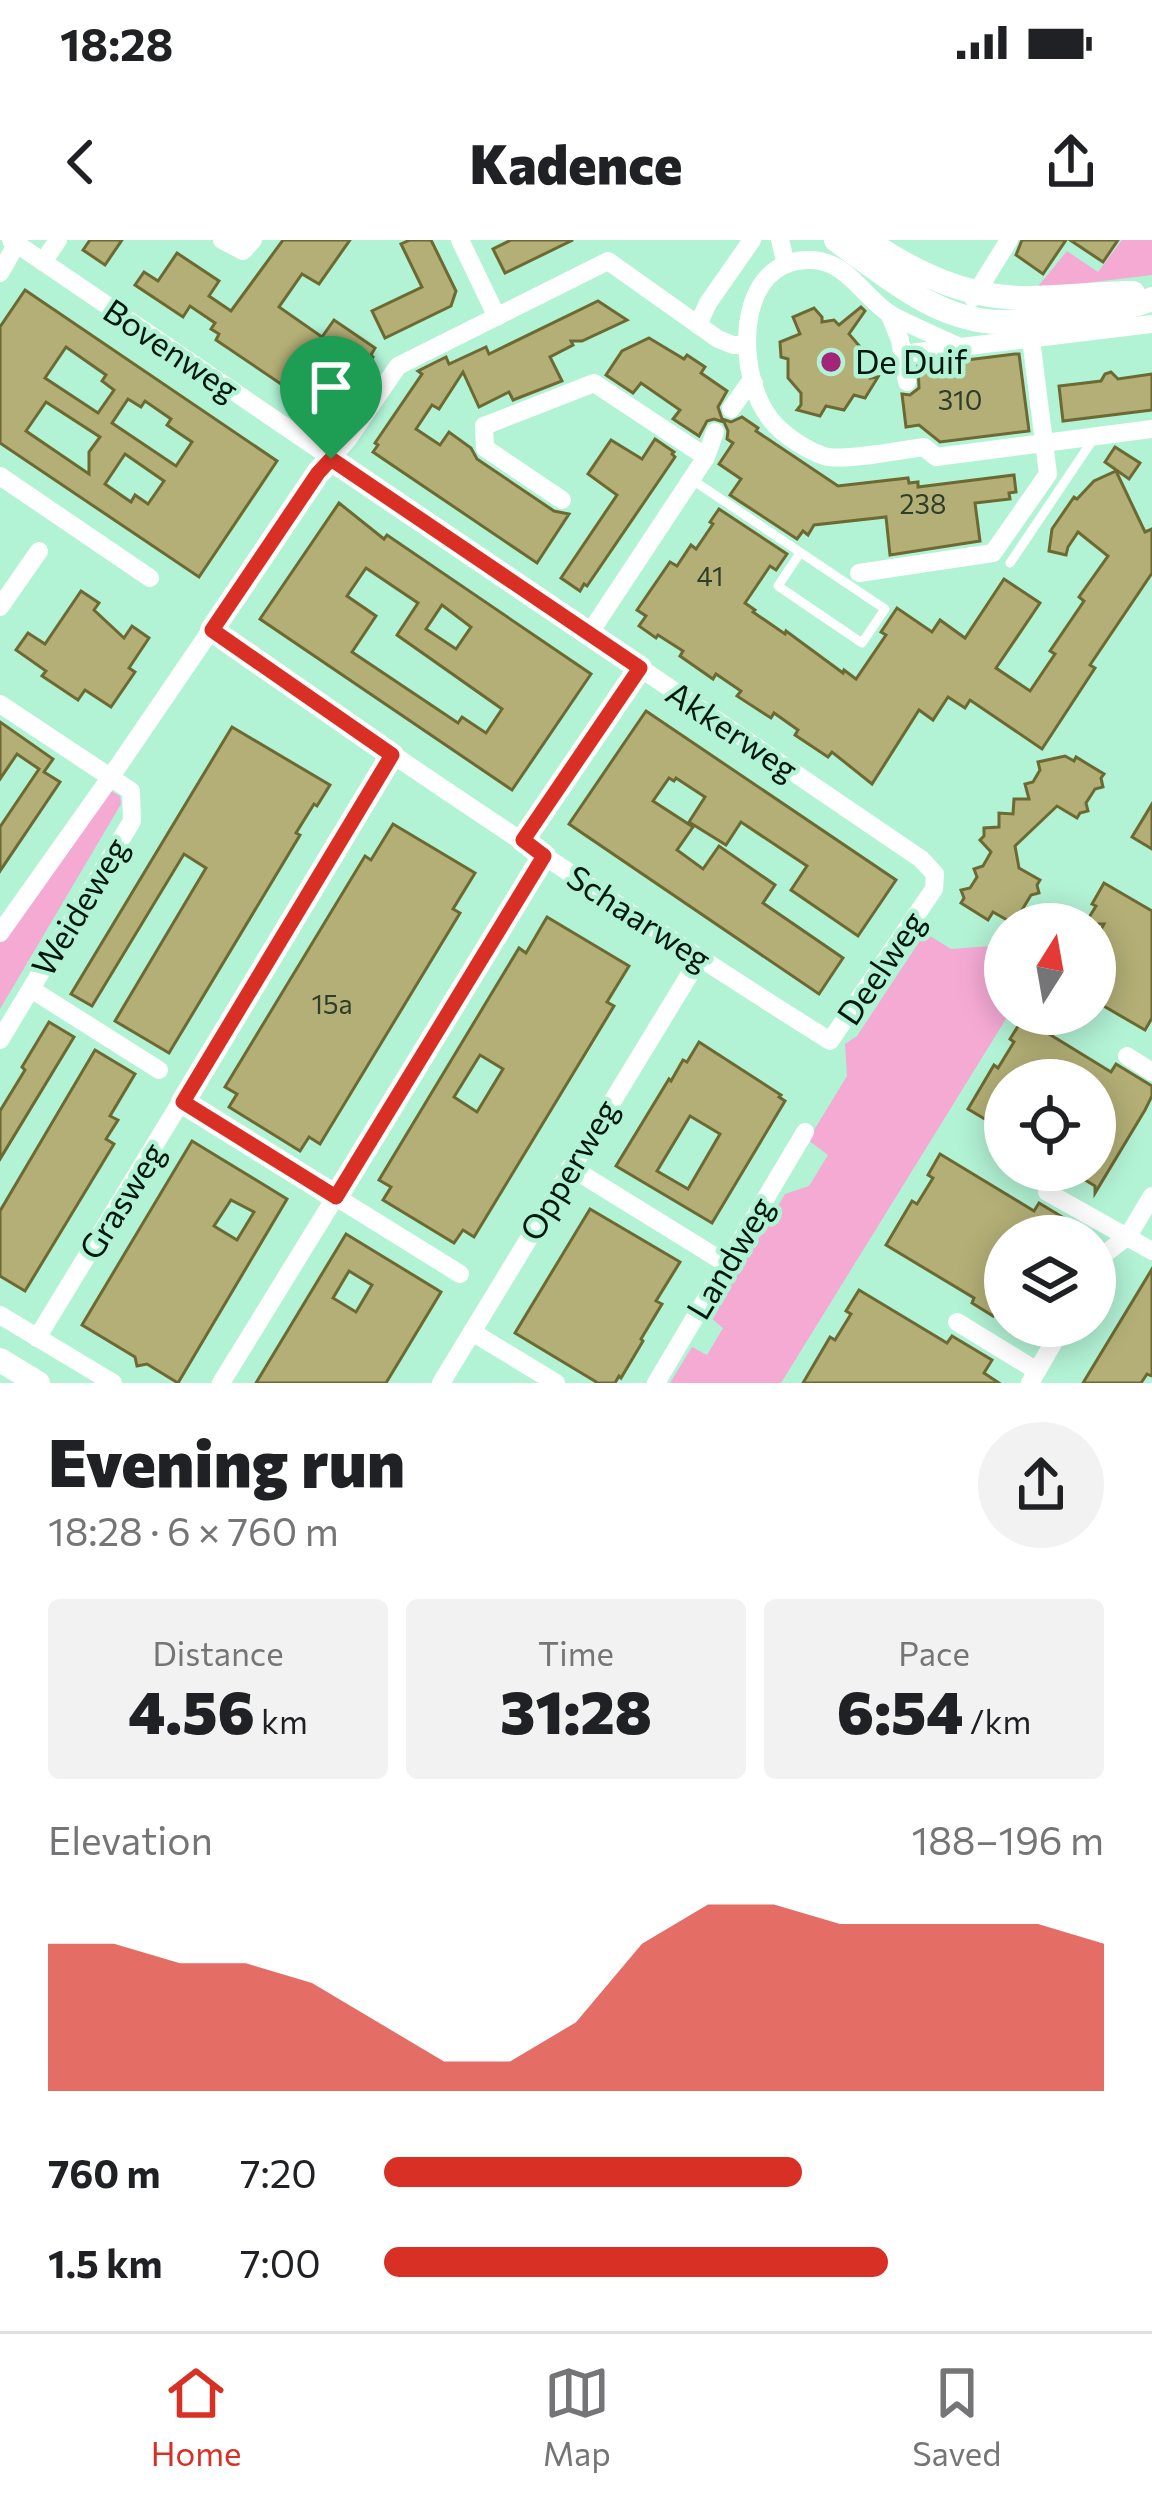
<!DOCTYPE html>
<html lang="en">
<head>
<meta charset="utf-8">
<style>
  body { margin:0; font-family:Commissioner,sans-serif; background:#f2f2f2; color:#202124; height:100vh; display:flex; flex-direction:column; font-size:45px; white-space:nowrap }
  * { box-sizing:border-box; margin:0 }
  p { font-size:39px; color:#757577 }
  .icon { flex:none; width:66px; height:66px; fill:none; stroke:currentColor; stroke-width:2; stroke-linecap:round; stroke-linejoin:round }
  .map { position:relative; height:1143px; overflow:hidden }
  .side { display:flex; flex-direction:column; background:#fff; flex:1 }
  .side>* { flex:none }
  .needle { width:78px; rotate:11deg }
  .tools { position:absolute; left:984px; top:663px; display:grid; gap:24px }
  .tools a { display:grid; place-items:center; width:132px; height:132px; border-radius:50%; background:#fff; box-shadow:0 6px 30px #0003; font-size:60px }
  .pin { position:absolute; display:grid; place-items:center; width:102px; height:102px; color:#fff; margin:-123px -51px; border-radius:50% 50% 50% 0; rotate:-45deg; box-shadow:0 0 12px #0007 }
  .pin .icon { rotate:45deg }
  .round { display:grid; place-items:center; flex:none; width:126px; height:126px; border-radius:63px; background:#f2f2f2 }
  .headline { display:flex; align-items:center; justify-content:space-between; height:204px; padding:0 48px }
  h1 { font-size:66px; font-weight:800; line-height:90px }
  .stats { display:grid; grid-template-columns:repeat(3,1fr); gap:18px; height:204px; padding:12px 48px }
  .stats div { display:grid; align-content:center; border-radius:12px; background:#f2f2f2; text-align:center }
  .stats b { font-size:60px; font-weight:800 }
  .stats small { font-size:33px; font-weight:400 }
  .stats p { font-size:33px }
  .chart { height:336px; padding:24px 48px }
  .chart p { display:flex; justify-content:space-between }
  .chart svg { width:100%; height:216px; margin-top:12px; fill:#d93025; opacity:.7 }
  ul { padding:0 48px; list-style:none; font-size:39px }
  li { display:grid; grid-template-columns:192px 144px 1fr; align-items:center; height:90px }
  li i { height:30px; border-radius:15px; background:#d93025 }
  .status { display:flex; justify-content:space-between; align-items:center; height:84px; padding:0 60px; background:#fff; direction:ltr }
  .status svg { height:33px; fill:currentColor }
  header { display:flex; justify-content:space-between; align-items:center; height:156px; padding:0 48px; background:#fff; font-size:54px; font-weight:800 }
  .tab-bar { display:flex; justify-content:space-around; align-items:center; height:168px; border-top:3px solid #e0e0e0; background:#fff; font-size:33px; color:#757577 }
  .tab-bar a { display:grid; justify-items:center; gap:6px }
  .tab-bar .on { color:#d93025 }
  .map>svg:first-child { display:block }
</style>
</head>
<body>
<div class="status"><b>18:28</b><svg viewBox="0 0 49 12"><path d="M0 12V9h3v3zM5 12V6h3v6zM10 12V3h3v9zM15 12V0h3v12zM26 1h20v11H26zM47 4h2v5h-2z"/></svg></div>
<header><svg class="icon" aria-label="back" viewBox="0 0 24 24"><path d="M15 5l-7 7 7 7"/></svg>Kadence<svg class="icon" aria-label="share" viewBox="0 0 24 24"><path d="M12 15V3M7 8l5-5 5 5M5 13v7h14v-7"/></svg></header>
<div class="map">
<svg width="1152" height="1143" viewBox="0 0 1152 1143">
  <rect width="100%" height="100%" fill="#b2f2d5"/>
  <g fill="#f5aad4">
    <path d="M 1122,0 L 1152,0 L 1152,35 L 1036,49 L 1067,11 L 1098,32 Z"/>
    <path d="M 111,551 L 120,556 L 121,564 L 0,769 L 0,701 Z"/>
    <path d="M 925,693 L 951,709 L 1005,705 L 1005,774 L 1009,774 L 781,1143 L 670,1143 L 692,1107 L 707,1115 L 723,1088 L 711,1078 L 785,954 L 809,946 L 828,915 L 808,900 L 847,836 L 845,804 L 857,796 Z"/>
  </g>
  <g fill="#b3af76" stroke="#6d6932" stroke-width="3" fill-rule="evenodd">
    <path d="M 90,0 L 122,0 L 105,25 L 83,10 Z"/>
    <path d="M 283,0 L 350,0 L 319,44 L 302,34 L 279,67 L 322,97 L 334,80 L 375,108 L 371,115 L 373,117 L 354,146 L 334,175 L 331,173 L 326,180 L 285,152 L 287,148 L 216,100 L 219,94 L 211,89 L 215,83 L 190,66 L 183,77 L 135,45 L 144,32 L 158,41 L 177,13 L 219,41 L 209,56 L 231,71 Z"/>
    <path d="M 410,0 L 431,0 L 456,51 L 451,66 L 385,98 L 372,71 L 422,47 L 401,4 Z"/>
    <path d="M 511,0 L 573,0 L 505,33 L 493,9 Z"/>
    <path d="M 1022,0 L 1066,0 L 1043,34 L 1016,15 Z"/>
    <path d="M 1070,0 L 1118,0 L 1103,22 Z"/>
    <path d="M 25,50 L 277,221 L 199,337 L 0,203 L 0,87 ZM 66,107 L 106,135 L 102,141 L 114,150 L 98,173 L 45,138 ZM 128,159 L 141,167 L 145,161 L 171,179 L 167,185 L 192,202 L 176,226 L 112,183 ZM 46,162 L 100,197 L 89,212 L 89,234 L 26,191 ZM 125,214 L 164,241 L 148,264 L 135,255 L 131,262 L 105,244 Z"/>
    <path d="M 598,61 L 627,80 L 582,101 L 571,101 L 573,105 L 550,117 L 562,141 L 513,160 L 509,152 L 479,167 L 463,132 L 439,169 L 432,165 L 416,189 L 440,205 L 449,192 L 471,208 L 477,219 L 554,271 L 569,274 L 537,323 L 373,212 L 378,205 L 375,203 L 422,134 L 418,131 L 446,117 L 449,124 L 486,107 L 489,114 Z"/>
    <path d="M 861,67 L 865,71 L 849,94 L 862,109 L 864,131 L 867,130 L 870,138 L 878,137 L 865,158 L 854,155 L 844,170 L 826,166 L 820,176 L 797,170 L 801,165 L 801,153 L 788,138 L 788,119 L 781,117 L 780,102 L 800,94 L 793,77 L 814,68 L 822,77 L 822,82 L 834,80 L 839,85 Z"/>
    <path d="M 649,98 L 684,119 L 687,115 L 705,127 L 701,133 L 727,151 L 718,167 L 722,179 L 731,182 L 742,177 L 758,188 L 756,191 L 838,246 L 908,238 L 909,243 L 918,242 L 918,247 L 1014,235 L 1016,252 L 1009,253 L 1010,259 L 975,263 L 980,301 L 890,315 L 886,277 L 814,285 L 808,295 L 803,291 L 797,299 L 730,255 L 741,239 L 719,224 L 733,203 L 727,199 L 728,191 L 724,182 L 714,179 L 707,181 L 699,196 L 673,179 L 680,170 L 641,143 L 633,153 L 606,135 L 622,111 Z"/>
    <path d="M 1015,114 L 1019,114 L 1029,191 L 940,202 L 919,185 L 906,187 L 902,154 L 910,155 L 919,148 L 918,126 Z"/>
    <path d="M 1111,132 L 1118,139 L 1152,134 L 1152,170 L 1063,181 L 1059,146 L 1101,141 L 1105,134 Z"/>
    <path d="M 655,199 L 674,212 L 672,214 L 675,217 L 587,346 L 584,344 L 580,351 L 561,338 L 617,255 L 588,234 L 611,200 L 642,219 Z"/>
    <path d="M 1115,207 L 1140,223 L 1129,239 L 1105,222 Z"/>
    <path d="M 1116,231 L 1145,292 L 1152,289 L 1152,333 L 1090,425 L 1095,428 L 1042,509 L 970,460 L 965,468 L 948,457 L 933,480 L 919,470 L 872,544 L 832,512 L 828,517 L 795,495 L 798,490 L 774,473 L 771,478 L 737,456 L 741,451 L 716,434 L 713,439 L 680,416 L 683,411 L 658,395 L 656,398 L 639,386 L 646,376 L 637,370 L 670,322 L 677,326 L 691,305 L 696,309 L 713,284 L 710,282 L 719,269 L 787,314 L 776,330 L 770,326 L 745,363 L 755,370 L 753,372 L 785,394 L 786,391 L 843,433 L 844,430 L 856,439 L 886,395 L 881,392 L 897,368 L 932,392 L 940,380 L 965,398 L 1004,339 L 1040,363 L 996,428 L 1030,451 L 1055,414 L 1050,411 L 1084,361 L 1079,357 L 1108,316 L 1078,292 L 1068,307 L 1066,315 L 1049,311 L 1052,289 L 1074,257 L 1077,259 L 1094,241 Z"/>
    <path d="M 339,263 L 384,299 L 387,295 L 591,434 L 512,550 L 260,379 ZM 366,328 L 418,363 L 397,395 L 502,469 L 486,493 L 462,477 L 458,483 L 352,412 L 376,376 L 347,356 ZM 442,365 L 471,387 L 456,409 L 426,389 Z"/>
    <path d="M 81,351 L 99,363 L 94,370 L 124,398 L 132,386 L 149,398 L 129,428 L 135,432 L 111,467 L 85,450 L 78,460 L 42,436 L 46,431 L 16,410 L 28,393 L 45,404 Z"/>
    <path d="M 646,471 L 896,640 L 858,696 L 791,650 L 807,626 L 741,582 L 726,605 L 689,582 L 705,557 L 676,538 L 674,541 L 669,538 L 653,561 L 693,587 L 677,610 L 703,629 L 719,606 L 775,645 L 763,663 L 843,718 L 819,754 L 569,584 Z"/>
    <path d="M 0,482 L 53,519 L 44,532 L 60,542 L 0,631 L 0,587 L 39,529 L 17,514 L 0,539 Z"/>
    <path d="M 232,487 L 330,545 L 317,566 L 314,564 L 296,593 L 300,595 L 169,813 L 115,781 L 206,628 L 184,614 L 92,766 L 71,754 Z"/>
    <path d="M 1065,516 L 1074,521 L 1076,517 L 1104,534 L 1101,538 L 1103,547 L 1095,549 L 1086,563 L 1088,571 L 1080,573 L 1077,578 L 1057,566 L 1015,606 L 1019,628 L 1040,640 L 1037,645 L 1039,653 L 1031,655 L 1022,670 L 1024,678 L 1016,680 L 1014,684 L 993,672 L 988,680 L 961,663 L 964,658 L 961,650 L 970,648 L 977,637 L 974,629 L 983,626 L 991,612 L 980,600 L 984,596 L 984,588 L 999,587 L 999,573 L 1013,574 L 1014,559 L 1029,559 L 1025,544 L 1033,542 L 1040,530 L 1038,522 Z"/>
    <path d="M 1152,564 L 1152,609 L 1132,597 Z"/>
    <path d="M 393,584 L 475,633 L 453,669 L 460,673 L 320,904 L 309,897 L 300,911 L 229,867 L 237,854 L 225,847 L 365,616 L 371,620 Z"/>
    <path d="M 1104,643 L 1152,671 L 1152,778 L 1145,790 L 1095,761 L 1095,700 L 1104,684 L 1085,684 L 1096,666 L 1092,664 Z"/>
    <path d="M 547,677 L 629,726 L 607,762 L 614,766 L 474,997 L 463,990 L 454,1003 L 383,960 L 391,947 L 379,940 L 519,708 L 526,713 ZM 480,815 L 503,829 L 477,872 L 454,857 Z"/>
    <path d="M 1023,778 L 1111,832 L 1116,824 L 1152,846 L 1152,856 L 1145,870 L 1095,953 L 1095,946 L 1069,930 L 1095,930 L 1095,906 L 1111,879 L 1095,869 L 1095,840 L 1005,840 L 1005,891 L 968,869 L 994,825 L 998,828 L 1014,802 L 1010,799 Z"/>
    <path d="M 49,782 L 74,797 L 0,919 L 0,871 L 25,830 L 22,827 Z"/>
    <path d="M 699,802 L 781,855 L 779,857 L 785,861 L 712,983 L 616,926 L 669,839 L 671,841 L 683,820 L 687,822 ZM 690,876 L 720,894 L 688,949 L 657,931 Z"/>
    <path d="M 95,810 L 135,834 L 110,876 L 118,880 L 106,899 L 114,904 L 25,1051 L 0,1036 L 0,971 Z"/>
    <path d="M 192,901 L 287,959 L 178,1143 L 147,1124 L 137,1126 L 135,1117 L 82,1085 ZM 231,960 L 254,972 L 237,1000 L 214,986 Z"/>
    <path d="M 940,914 L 1034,971 L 1039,963 L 1074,984 L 1067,996 L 1005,996 L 1005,1077 L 995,1071 L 993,1076 L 972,1063 L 974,1058 L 886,1005 L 912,961 L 917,964 L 933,938 L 928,935 Z"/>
    <path d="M 590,969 L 680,1022 L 656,1061 L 662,1064 L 641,1099 L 643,1101 L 621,1138 L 619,1136 L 615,1143 L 598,1143 L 515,1093 Z"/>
    <path d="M 346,994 L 441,1052 L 386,1143 L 256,1143 ZM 349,1031 L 372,1045 L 356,1072 L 333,1058 Z"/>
    <path d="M 1152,1029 L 1152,1136 L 1147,1134 L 1141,1143 L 1083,1143 Z"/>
    <path d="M 859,1050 L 947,1103 L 952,1096 L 992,1120 L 984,1133 L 999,1143 L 803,1143 L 830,1097 L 835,1100 L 851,1074 L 846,1071 Z"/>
  </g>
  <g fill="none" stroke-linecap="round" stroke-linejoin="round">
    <g stroke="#fff" stroke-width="9">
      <path d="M 691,239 L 885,369 L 862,403 L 778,346 L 800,313"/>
      <path d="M 1010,323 L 1094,198"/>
    </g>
    <g stroke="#fff" stroke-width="18">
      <path d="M 11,0 L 921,619 L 935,634 L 934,649 L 830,801 C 621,669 415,532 212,390"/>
      <path d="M 222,0 L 243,11 L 253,0"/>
      <path d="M 460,0 L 497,77"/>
      <path d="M 780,0 L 786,24"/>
      <path d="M 43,22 L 58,0"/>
      <path d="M 0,33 L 16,5"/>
      <path d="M 973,58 L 1009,0"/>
      <path d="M 889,73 L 900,100 L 907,142"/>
      <path d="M 698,85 L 708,63 L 752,0"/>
      <path d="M 960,107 C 938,97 915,87 893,76 C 865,60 848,21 812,20 C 733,17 735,136 771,180 C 783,195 806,210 824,216 C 841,222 902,210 924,207 L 936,217 L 1152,189"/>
      <path d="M 902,114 L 1152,84"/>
      <path d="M 731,169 L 748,145 L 754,143"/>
      <path d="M 0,236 L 150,338"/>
      <path d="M 562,260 L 485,208 L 484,186 L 594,143 L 706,217"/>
      <path d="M 859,333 L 993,313 L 1048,234 L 1031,99"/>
      <path d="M 0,367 L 39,311"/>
      <path d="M 589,394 L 706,217 L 715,192"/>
      <path d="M 0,464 L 131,551 L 132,581 L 0,800"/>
      <path d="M 523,600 L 641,428"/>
      <path d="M 0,693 L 110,538 L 318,233 L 348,199 L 398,126 L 608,21 L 718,99 L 733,105 L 745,105"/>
      <path d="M 31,749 L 159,830"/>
      <path d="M 1127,816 L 1152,832"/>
      <path d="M 183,862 L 460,1034"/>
      <path d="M 570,927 L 727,1024"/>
      <path d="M 1047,952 L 1152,1011"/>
      <path d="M 1095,1032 L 1106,1013 L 1128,996 L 1152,956"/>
      <path d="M 0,1075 L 113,1143"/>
      <path d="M 957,1082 L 1037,1131"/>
      <path d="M 472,1092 L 556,1143"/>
      <path d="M 37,1098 L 392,515"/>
      <path d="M 221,1143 L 545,616"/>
      <path d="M 441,1143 L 699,719"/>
      <path d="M 656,1143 L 805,892"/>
      <path d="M 1030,1143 L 1063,1086"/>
    </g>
    <g stroke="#fff" stroke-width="24">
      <path d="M 836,0 C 885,35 939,83 1003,82 C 1024,82 1047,79 1069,76 C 1097,72 1125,70 1152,59"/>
      <path d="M 866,0 C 913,32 964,57 1021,58 C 1058,59 1095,53 1133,53"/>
      <path d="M 0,1120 L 38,1143"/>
    </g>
  </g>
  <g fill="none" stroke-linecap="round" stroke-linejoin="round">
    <defs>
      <path id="route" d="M 331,219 L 640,428 L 523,600 L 544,616 L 336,957 L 183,862 L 392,515 L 212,390 L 318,233 Z"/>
    </defs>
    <use href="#route" stroke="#fff" stroke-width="24"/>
    <use href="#route" stroke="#d93025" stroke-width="15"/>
  </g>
  <circle fill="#a22579" stroke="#b2f2d5" stroke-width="4.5" cx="831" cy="122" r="12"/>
  <g text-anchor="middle" stroke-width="9" stroke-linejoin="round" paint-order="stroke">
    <g font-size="27" fill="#2e3e29">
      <text x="960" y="170">310</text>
      <text x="923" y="274">238</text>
      <text x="710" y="346">41</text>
      <text x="332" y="774">15a</text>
    </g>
    <g font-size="33" fill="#01180f" stroke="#b2f2d5">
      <text transform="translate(171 110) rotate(34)" y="12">Bovenweg</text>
      <text transform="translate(732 491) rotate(34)" y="12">Akkerweg</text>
      <text transform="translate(80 667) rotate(-59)" y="12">Weideweg</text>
      <text transform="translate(639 678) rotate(33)" y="12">Schaarweg</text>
      <text transform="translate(881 728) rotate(-56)" y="12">Deelweg</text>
      <text transform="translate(569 930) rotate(-59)" y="12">Opperweg</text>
      <text transform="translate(122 961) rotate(-58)" y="12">Grasweg</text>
      <text transform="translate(730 1018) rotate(-59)" y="12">Landweg</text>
    </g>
    <g font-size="33" fill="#01180f" stroke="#b2f2d5" text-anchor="start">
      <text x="855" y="134">De Duif</text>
    </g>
  </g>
</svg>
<div class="tools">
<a><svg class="needle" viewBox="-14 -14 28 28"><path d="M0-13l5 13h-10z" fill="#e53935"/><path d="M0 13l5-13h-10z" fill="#757577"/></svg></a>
<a><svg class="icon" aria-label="locate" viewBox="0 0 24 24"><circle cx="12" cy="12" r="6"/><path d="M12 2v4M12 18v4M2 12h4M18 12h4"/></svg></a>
<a><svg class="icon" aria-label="layers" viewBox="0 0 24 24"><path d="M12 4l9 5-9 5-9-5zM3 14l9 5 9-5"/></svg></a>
</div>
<div class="pin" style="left:331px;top:219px;background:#1e9e55"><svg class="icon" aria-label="arrive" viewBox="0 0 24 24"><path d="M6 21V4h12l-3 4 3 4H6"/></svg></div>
</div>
<section class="side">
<div class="headline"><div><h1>Evening run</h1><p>18:28 · 6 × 760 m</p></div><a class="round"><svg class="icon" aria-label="share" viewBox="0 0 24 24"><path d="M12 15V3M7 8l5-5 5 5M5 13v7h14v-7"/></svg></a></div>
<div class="stats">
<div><p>Distance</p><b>4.56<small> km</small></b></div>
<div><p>Time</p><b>31:28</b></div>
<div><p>Pace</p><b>6:54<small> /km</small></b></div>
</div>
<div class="chart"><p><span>Elevation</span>188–196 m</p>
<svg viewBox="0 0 160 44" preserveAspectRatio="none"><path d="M0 44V14L10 14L20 18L30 18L40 22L50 30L60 38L70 38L80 30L90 14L100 6L110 6L120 10L130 10L140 10L150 10L160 14V44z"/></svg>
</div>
<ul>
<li><b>760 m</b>7:20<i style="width:58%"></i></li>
<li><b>1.5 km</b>7:00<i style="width:70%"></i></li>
</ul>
</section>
<nav class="tab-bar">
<a class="on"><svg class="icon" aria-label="home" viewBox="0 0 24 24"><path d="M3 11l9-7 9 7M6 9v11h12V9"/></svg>Home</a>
<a><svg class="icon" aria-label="map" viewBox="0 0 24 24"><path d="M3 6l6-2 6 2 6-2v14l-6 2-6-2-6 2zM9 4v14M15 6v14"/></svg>Map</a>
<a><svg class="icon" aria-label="saved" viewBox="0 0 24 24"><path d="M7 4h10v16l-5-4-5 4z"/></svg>Saved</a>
</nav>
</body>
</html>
